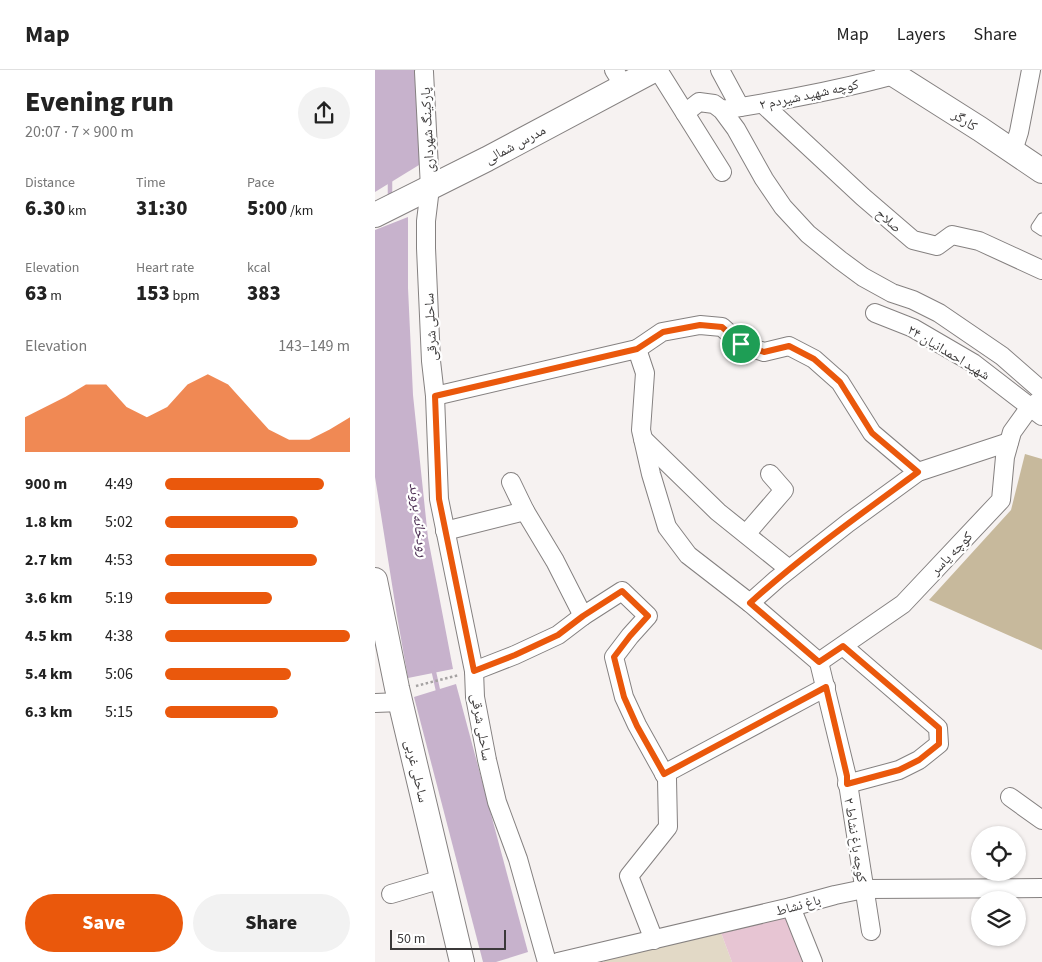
<!DOCTYPE html>
<html lang="en">
<head>
<meta charset="utf-8">
<style>
  body { margin:0; font-family:"Source Sans 3","Noto Naskh Arabic",sans-serif; background:#f2f2f2; color:#222; height:100vh; display:flex; flex-direction:column; font-size:19px; white-space:nowrap }
  * { box-sizing:border-box; margin:0 }
  p { font-size:16px; color:#767676 }
  .icon { flex:none; width:28px; height:28px; fill:none; stroke:currentColor; stroke-width:2; stroke-linecap:round; stroke-linejoin:round }
  .map { position:relative; flex:1; overflow:hidden }
  .details { display:flex; flex-direction:column; background:#fff; width:375px }
  .details>* { flex:none }
  .controls { position:absolute; left:596px; top:756px; display:grid; gap:10px }
  .controls a { display:grid; place-items:center; width:55px; height:55px; border-radius:50%; background:#fff; box-shadow:0 1px 4px #0004; font-size:25px }
  .scale { position:absolute; left:15px; bottom:12px; width:116px; box-sizing:border-box; padding-left:5px; border:2px solid #3b3939; border-top:0; font-size:14px; line-height:18px; white-space:nowrap; color:#3b3939; -webkit-text-stroke:4px #fff; paint-order:stroke }
  .pin { position:absolute; display:grid; place-items:center; width:42px; height:42px; color:#fff; margin:-21px; border:2px solid #fff; border-radius:50%; box-shadow:0 1px 5px #0007 }
  .round { display:grid; place-items:center; flex:none; width:52px; height:52px; border-radius:26px; background:#f2f2f2 }
  .headline { display:flex; align-items:center; justify-content:space-between; height:85px; padding:0 25px }
  h1 { font-size:28px; font-weight:800; line-height:38px }
  .figures { display:grid; grid-template-columns:repeat(3,1fr); gap:8px; height:85px; padding:5px 25px }
  .figures div { display:grid; align-content:center }
  .figures b { font-size:21px; font-weight:800 }
  .figures small { font-size:14px; font-weight:400 }
  .figures p { font-size:14px }
  .chart { height:140px; padding:10px 25px }
  .chart p { display:flex; justify-content:space-between }
  .chart svg { width:100%; height:90px; margin-top:5px; fill:#ea580c; opacity:.7 }
  .primary-button { display:flex; gap:10px; margin-top:auto; padding:10px 25px }
  .primary-button a { flex:1; height:58px; border-radius:30px; background:#ea580c; color:#fff; font-size:20px; font-weight:800; line-height:58px; text-align:center }
  .primary-button a+a { background:#f2f2f2; color:#222 }
  ul { padding:0 25px; list-style:none; font-size:16px }
  li { display:grid; grid-template-columns:80px 60px 1fr; align-items:center; height:38px }
  li i { height:12px; border-radius:6px; background:#ea580c }
  header { display:flex; align-items:center; gap:30px; box-sizing:border-box; height:70px; padding:0 25px; background:#fff; border-bottom:1px solid #e0e0e0 }
  header strong { font-size:24px }
  nav { display:flex; gap:28px; margin-inline-start:auto; font-size:18px }
  main { display:flex; flex:1; min-height:0 }
  .map>svg:first-child { display:block }
</style>
</head>
<body>
<header>
<strong>Map</strong>
<nav><a>Map</a><a>Layers</a><a>Share</a></nav>
</header>
<main>
<section class="details">
<div class="headline"><div><h1>Evening run</h1><p>20:07 · 7 × 900 m</p></div><a class="round"><svg class="icon" aria-label="share" viewBox="0 0 24 24"><path d="M12 15V3M7 8l5-5 5 5M5 13v7h14v-7"/></svg></a></div>
<div class="figures">
<div><p>Distance</p><b>6.30<small> km</small></b></div>
<div><p>Time</p><b>31:30</b></div>
<div><p>Pace</p><b>5:00<small> /km</small></b></div>
</div>
<div class="figures">
<div><p>Elevation</p><b>63<small> m</small></b></div>
<div><p>Heart rate</p><b>153<small> bpm</small></b></div>
<div><p>kcal</p><b>383</b></div>
</div>
<div class="chart"><p><span>Elevation</span>143–149 m</p>
<svg viewBox="0 0 160 44" preserveAspectRatio="none"><path d="M0 44V27L10 22L20 17L30 11L40 11L50 22L60 27L70 22L80 11L90 6L100 11L110 22L120 33L130 38L140 38L150 33L160 27V44z"/></svg>
</div>
<ul>
<li><b>900 m</b>4:49<i style="width:86%"></i></li>
<li><b>1.8 km</b>5:02<i style="width:72%"></i></li>
<li><b>2.7 km</b>4:53<i style="width:82%"></i></li>
<li><b>3.6 km</b>5:19<i style="width:58%"></i></li>
<li><b>4.5 km</b>4:38<i style="width:100%"></i></li>
<li><b>5.4 km</b>5:06<i style="width:68%"></i></li>
<li><b>6.3 km</b>5:15<i style="width:61%"></i></li>
</ul>
<div class="primary-button"><a>Save</a><a>Share</a></div>
</section>
<div class="map">
<svg width="667" height="892" viewBox="0 0 667 892">
  <rect width="100%" height="100%" fill="#f6f2f1"/>
  <path fill="#e2d9c6" d="M 345,860 L 357,892 L 229,892 L 228,888 Z"/>
  <path fill="#c7b99c" d="M 650,384 L 667,389 L 667,580 L 554,530 L 636,440 Z"/>
  <g fill="#c7b2cc">
    <path d="M 0,0 L 44,0 L 44,95 L 0,122 Z"/>
    <path d="M 33,147 L 33,218 L 38,325 L 53,468 L 78,599 L 33,608 L 22,546 L 0,407 L 0,160 Z"/>
    <path d="M 81,614 L 153,882 L 121,892 L 108,892 L 39,627 Z"/>
  </g>
  <g fill="none" stroke-linecap="round" stroke-linejoin="round">
    <g stroke="#c7b2cc" stroke-width="4.5">
      <path d="M 15,129 L 15,109"/>
      <path d="M 58,598 L 64,625"/>
    </g>
  </g>
  <path fill="#e7c5d3" d="M 414,844 L 432,892 L 357,892 L 345,860 Z"/>
  <g fill="none" stroke-linecap="round" stroke-linejoin="round">
    <defs>
      <path id="lane" d="M 667,148 L 661,157 L 667,161"/>
      <g id="street">
        <path d="M 239,0 L 249,16"/>
        <path d="M 283,0 L 347,102"/>
        <path d="M 345,0 L 365,37"/>
        <path d="M 49,2 L 55,118 L 51,151 L 51,178 L 56,291 L 60,326 L 64,429 L 99,601 L 100,627 L 112,690 L 122,732 L 143,789 L 172,892"/>
        <path d="M 388,34 L 488,127 L 538,170 L 562,176 L 577,165 L 604,171 L 667,200"/>
        <path d="M 347,40 C 405,31 463,20 519,5 L 524,0"/>
        <path d="M 310,43 L 324,32 L 339,34 L 347,40 L 361,59 L 389,109 L 408,137 L 433,164 L 465,190 L 488,207 L 517,223 L 538,230 L 564,243 L 627,286 L 667,321"/>
        <path d="M 638,81 L 644,62 L 656,0"/>
        <path d="M 500,243 L 538,258 L 598,293 L 667,346"/>
        <path d="M 262,279 L 287,262 L 325,255 L 347,257 L 366,274 L 389,282 L 414,276 L 439,289 L 465,312 L 497,363 L 543,402"/>
        <path d="M 60,326 L 262,279 L 270,303 L 266,360 L 276,404 L 292,457 L 313,485 L 375,533 L 444,592"/>
        <path d="M 268,369 L 343,442 L 414,499"/>
        <path d="M 136,412 L 150,441 L 180,491 L 208,546 L 247,521 L 273,546 L 255,566 L 239,587 L 249,627 L 262,655 L 292,709 L 293,757 L 254,806 L 279,870"/>
        <path d="M 70,461 L 150,441"/>
        <path d="M 371,464 L 409,420 L 395,404"/>
        <path d="M 375,533 L 402,509 L 473,453 L 543,402 L 634,372"/>
        <path d="M 468,576 L 563,658 L 564,674 L 544,690 L 524,700 L 472,714"/>
        <path d="M 444,592 L 528,534 L 626,430 L 630,387 L 637,362 L 655,337 L 667,329"/>
        <path d="M 444,592 L 472,707 L 496,861"/>
        <path d="M 99,601 L 140,585 L 183,565 L 208,546"/>
        <path d="M 0,633 L 26,632"/>
        <path d="M 289,704 L 451,617"/>
        <path d="M 635,727 L 667,750"/>
        <path d="M 16,824 L 67,809"/>
        <path d="M 416,837 L 438,892"/>
        <path d="M 183,892 L 416,837 L 460,825 L 489,819 L 667,818"/>
      </g>
      <g id="secondary">
        <path d="M 512,0 L 605,59 L 667,101"/>
        <path d="M 0,145 L 112,89 L 279,0"/>
        <path d="M 0,510 L 22,618 L 87,892"/>
      </g>
    </defs>
    <use href="#lane" stroke="#858180" stroke-width="11"/>
    <use href="#street" stroke="#858180" stroke-width="20"/>
    <use href="#secondary" stroke="#858180" stroke-width="26"/>
    <path stroke="#a5a2a2" stroke-width="2.5" stroke-dasharray="2.5 2.5" stroke-linecap="butt" d="M 41,616 L 84,605"/>
    <use href="#lane" stroke="#fff" stroke-width="9"/>
    <use href="#street" stroke="#fff" stroke-width="18"/>
    <use href="#secondary" stroke="#fff" stroke-width="24"/>
  </g>
  <g fill="none" stroke-linecap="round" stroke-linejoin="round">
    <defs>
      <path id="route" d="M 325,255 L 347,257 L 366,274 L 389,282 L 414,276 L 439,289 L 465,312 L 497,363 L 543,402 C 486,444 428,485 375,533 L 444,592 L 468,576 L 564,658 L 564,674 L 544,690 L 524,700 L 472,714 L 472,706 L 451,617 L 289,704 L 262,656 L 249,627 L 239,587 L 255,566 L 273,546 L 247,521 L 208,546 L 183,565 L 140,585 L 99,601 L 64,429 L 60,326 L 262,279 L 288,262 Z"/>
    </defs>
    <use href="#route" stroke="#fff" stroke-width="10"/>
    <use href="#route" stroke="#ea580c" stroke-width="6"/>
  </g>
  <g text-anchor="middle" stroke-width="4.5" stroke-linejoin="round" paint-order="stroke">
    <g font-size="14" fill="#3b3939" stroke="#fff">
      <text transform="translate(434 24) rotate(-12)" y="5">کوچه شهید شیردم ۲</text>
      <text transform="translate(590 50) rotate(33)" y="5">کارگر</text>
      <text transform="translate(52 60) rotate(-93)" y="5">پارکینگ شهرداری</text>
      <text transform="translate(140 74) rotate(-28)" y="5">مدرس شمالی</text>
      <text transform="translate(514 150) rotate(41)" y="5">صلاح</text>
      <text transform="translate(55 257) rotate(-93)" y="5">ساحلی شرقی</text>
      <text transform="translate(574 282) rotate(31)" y="5">شهید احمدانیان ۲۴</text>
      <text transform="translate(576 483) rotate(-46)" y="5">کوچه یاسر</text>
      <text transform="translate(107 657) rotate(80)" y="5">ساحلی شرقی</text>
      <text transform="translate(42 701) rotate(77)" y="5">ساحلی غربی</text>
      <text transform="translate(481 770) rotate(81)" y="5">کوچه باغ نشاط ۲</text>
      <text transform="translate(423 835) rotate(-15)" y="5">باغ نشاط</text>
    </g>
    <g font-size="15" font-style="italic" fill="#4c2e53" stroke="#fff">
      <text transform="translate(44 450) rotate(83)" y="5">رودخانه بروند</text>
    </g>
  </g>
</svg>
<div class="controls">
<a><svg class="icon" aria-label="locate" viewBox="0 0 24 24"><circle cx="12" cy="12" r="6"/><path d="M12 2v4M12 18v4M2 12h4M18 12h4"/></svg></a>
<a><svg class="icon" aria-label="layers" viewBox="0 0 24 24"><path d="M12 4l9 5-9 5-9-5zM3 14l9 5 9-5"/></svg></a>
</div>
<div class="scale">50 m</div>
<div class="pin" style="left:366px;top:274px;background:#1e9e55"><svg class="icon" aria-label="arrive" viewBox="0 0 24 24"><path d="M6 21V4h12l-3 4 3 4H6"/></svg></div>
</div>
</main>
</body>
</html>
